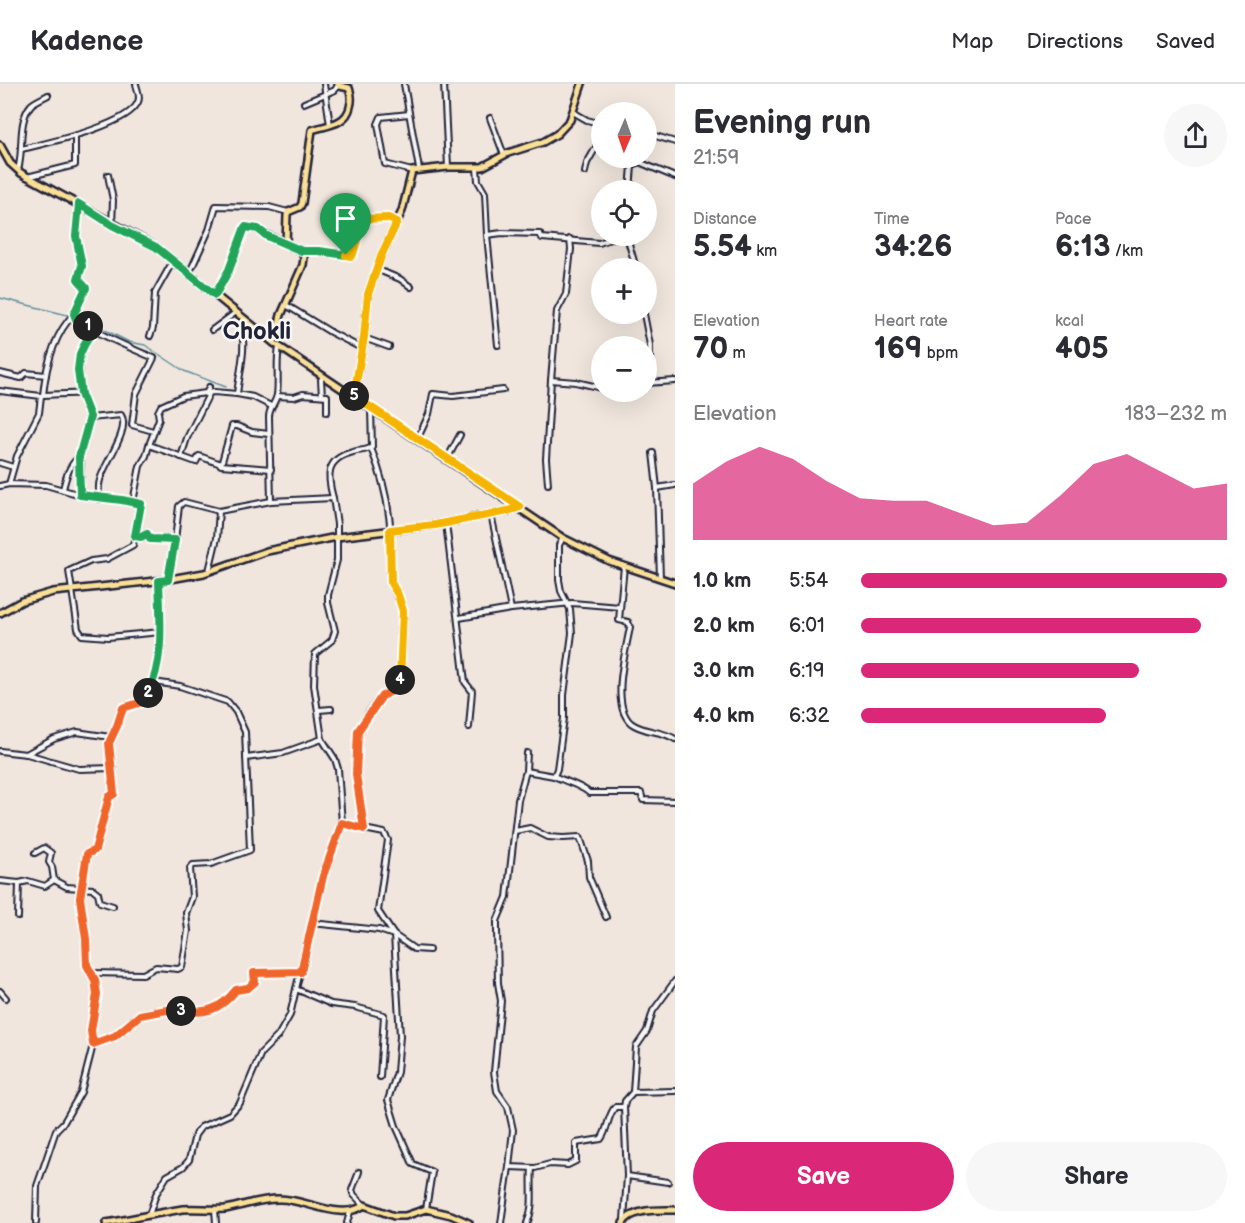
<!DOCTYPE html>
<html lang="en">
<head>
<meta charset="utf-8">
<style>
  body { margin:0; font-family:"Balsamiq Sans",sans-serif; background:#f7f7f7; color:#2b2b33; height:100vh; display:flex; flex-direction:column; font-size:22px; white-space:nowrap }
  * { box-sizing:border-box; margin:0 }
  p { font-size:20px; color:#7c7c81 }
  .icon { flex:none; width:33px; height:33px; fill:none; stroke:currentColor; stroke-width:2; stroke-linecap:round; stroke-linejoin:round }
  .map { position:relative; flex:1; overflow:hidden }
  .details { display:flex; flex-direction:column; background:#fff; width:570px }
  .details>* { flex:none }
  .needle { width:39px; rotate:182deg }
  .fabs { position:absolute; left:591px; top:18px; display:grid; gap:12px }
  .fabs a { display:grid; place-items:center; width:66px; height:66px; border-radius:50%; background:#fff; box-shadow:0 6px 24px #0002; font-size:30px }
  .pin { position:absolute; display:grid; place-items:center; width:51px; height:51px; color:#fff; margin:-62px -26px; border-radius:50% 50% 50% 0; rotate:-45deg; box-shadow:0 0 6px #0007 }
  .pin .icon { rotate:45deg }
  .km { position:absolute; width:30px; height:30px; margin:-15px; border-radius:50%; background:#222; color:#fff; font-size:16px; line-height:30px; text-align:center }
  .round { display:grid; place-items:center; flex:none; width:63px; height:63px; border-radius:32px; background:#f7f7f7 }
  .summary { display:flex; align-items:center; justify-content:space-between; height:102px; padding:0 18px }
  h1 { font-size:33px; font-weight:600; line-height:45px }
  .figures { display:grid; grid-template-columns:repeat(3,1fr); gap:9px; height:102px; padding:6px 18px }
  .figures div { display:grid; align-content:center }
  .figures b { font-size:30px; font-weight:600 }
  .figures small { font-size:16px; font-weight:400 }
  .figures p { font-size:16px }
  .chart { height:168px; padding:12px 18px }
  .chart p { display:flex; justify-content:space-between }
  .chart svg { width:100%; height:108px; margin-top:6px; fill:#db2777; opacity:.7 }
  .button { display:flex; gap:12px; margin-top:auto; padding:12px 18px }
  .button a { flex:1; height:69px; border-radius:36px; background:#db2777; color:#fff; font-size:24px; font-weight:600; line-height:69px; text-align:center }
  .button a+a { background:#f7f7f7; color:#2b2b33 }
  ul { padding:0 18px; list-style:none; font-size:20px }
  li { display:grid; grid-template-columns:96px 72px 1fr; align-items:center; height:45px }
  li i { height:15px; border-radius:8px; background:#db2777 }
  header { display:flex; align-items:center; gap:36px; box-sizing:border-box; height:84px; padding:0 30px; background:#fff; border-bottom:2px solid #e1e1e2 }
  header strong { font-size:28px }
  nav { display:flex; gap:33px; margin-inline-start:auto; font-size:21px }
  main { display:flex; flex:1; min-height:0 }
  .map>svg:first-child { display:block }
</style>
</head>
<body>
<header>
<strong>Kadence</strong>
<nav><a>Map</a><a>Directions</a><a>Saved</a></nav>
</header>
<main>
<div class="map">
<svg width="675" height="1139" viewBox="0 0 675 1139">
  <rect width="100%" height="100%" fill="#f0e6dd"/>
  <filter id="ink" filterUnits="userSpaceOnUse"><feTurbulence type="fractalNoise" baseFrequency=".0167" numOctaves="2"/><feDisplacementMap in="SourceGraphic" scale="12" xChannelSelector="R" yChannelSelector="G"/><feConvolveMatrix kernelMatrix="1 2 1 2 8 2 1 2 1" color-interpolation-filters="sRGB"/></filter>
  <g filter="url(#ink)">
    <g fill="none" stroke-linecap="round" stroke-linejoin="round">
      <g stroke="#5f8fa0" stroke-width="1.5">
        <path d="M 0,214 L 71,232"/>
        <path d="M 79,233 L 129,258 L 145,261 L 184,287 L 226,303"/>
      </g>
      <defs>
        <g id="minor">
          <path d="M 324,0 L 330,41"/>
          <path d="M 404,0 L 419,85"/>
          <path d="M 444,0 L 448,83"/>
          <path d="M 304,19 L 335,6 L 338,1"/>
          <path d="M 573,28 L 587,36 L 602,40"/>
          <path d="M 409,30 L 381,33 L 378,40 L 385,80 L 412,87"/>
          <path d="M 490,34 L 504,71"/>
          <path d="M 646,49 L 675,58"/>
          <path d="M 22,65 C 46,59 128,42 138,18 C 141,12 137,6 136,0"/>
          <path d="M 477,84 L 478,97 L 485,109 L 487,151 L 502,149 L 540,150 L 542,154 L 599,159 L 613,154 L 627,153 L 636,184"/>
          <path d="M 18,86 C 24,67 17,37 31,21 C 35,17 43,14 48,11"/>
          <path d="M 585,88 L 587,79 L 602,53"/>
          <path d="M 108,91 L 113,116 L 112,141"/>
          <path d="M 27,93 L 75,81 L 75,53"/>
          <path d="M 630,106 L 632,82 L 639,78 L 675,93"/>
          <path d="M 487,151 L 498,261"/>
          <path d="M 302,167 L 319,167 L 351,172 L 363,135 L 388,134 L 397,138"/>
          <path d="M 376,185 L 400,195 L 411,203"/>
          <path d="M 189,190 L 209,146 L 216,122 L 269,123 L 288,128"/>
          <path d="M 215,211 L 229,186 L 245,143 C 259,145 273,153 286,159"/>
          <path d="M 286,221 L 332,249 L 361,264"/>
          <path d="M 74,230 L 86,204 L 78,195 L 82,182 L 76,152 L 79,121"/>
          <path d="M 644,230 L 650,261 L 650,280 L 647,299 L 675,297"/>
          <path d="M 212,246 L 235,229"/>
          <path d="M 150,252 L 153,244 L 155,209 L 173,177"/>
          <path d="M 364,254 L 389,263"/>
          <path d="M 279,263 C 276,279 279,295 277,311 C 275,320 269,324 269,333 L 271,417 L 333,414 L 337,440 L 337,476 L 328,511 L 328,519 L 335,547 L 332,556 L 315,570 L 314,601 L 322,655 L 335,675 L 338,685 L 342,739 L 323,792 L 296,905"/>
          <path d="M 0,289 L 21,294 L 26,289 L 46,291"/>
          <path d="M 551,296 L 557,227 L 566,210 L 571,165 L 570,155"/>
          <path d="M 0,307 L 41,312 L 39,329 L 17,372 L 9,400"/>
          <path d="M 81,310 C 79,283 75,268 95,246"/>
          <path d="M 206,310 L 209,303"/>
          <path d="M 237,310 L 253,313 L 271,322"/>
          <path d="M 43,311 C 46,282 53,251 74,230 C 80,244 138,267 154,274 L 136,310 L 132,341 L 153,347"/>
          <path d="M 322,311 L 321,296 L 323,292"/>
          <path d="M 41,312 L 43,311 C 56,311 68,309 81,310 L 90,334 L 79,373 L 81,380 L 80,411"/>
          <path d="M 277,312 L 294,313 L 303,310 L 327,312 L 327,328"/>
          <path d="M 90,334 L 121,331 C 131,346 104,379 100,396 C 98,402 99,408 99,415"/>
          <path d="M 269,350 L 252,348 L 237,342 L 232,342 L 221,381 L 271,385"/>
          <path d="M 417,356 L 429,330 L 433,310 L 453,312 L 503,306"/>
          <path d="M 149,361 L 159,335 L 158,328 L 161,322 L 183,312 L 214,308 L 237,310 C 239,291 248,259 240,243 L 246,237"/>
          <path d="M 371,364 C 383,394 390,423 391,455 C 391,468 389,484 391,497 C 392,507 401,516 403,527 C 404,540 402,589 398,601 C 394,606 388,606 383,611 C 340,653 360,694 364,745 L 384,749 L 388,756 L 378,827 L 394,851 L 400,952 L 397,988 L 388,1016 L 396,1042 L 413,1080 L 432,1088 L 426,1125"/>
          <path d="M 653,369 L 657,404 L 660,494"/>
          <path d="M 181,373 L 187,354 L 209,310"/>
          <path d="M 447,375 L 460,351"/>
          <path d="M 0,379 L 13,383"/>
          <path d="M 548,400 L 546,375 L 551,296 L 576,298 L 602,304"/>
          <path d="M 0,402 L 9,400 L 46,401 L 84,412 L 122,416 L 141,420 L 133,461 L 107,475 L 91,477 L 69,487 L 78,545 L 82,551 L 108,553 L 161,548"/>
          <path d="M 657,404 L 675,401"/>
          <path d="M 63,405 C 66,393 69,381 79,373"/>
          <path d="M 333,414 C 327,392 325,375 353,368 C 359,366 366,367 372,363 L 371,325"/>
          <path d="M 133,418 L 140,382 L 146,372 L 149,361 L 196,378 L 199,372 L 221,380"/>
          <path d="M 446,439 L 465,598 L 472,607 L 469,643"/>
          <path d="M 135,452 L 141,453 L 147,450 L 150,455 L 175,456 L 168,496"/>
          <path d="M 563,454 L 559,461 L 559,496 L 561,507 L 570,525 L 572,549 L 564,611 L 564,634 L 557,685 L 554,692 C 564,697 583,702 589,709 L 641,709 L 643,716 L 675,717"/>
          <path d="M 175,456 L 179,422 L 184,418 L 219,427"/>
          <path d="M 624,482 L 619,536 L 628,538 L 630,543 C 626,567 610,621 631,639 C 644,649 662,646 675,655"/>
          <path d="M 209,487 L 217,454 L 219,427 L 271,417"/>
          <path d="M 511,525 L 572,519 L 620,523"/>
          <path d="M 459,534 L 511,525 L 491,430"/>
          <path d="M 319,626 L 331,625"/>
          <path d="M 0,667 L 26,670 L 54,655 L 77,648 L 110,653"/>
          <path d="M 27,670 L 79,685 L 113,684"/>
          <path d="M 246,674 L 283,669 L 322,655"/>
          <path d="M 526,687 L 527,669"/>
          <path d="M 554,692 L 526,687 L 518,716 L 507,813 L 497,837 L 497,846 L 498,899 L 501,917 L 494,988 L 497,1007 L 508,1023 L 513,1046 L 509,1083 L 535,1084 L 550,1080 L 568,1081 L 576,1077 L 576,1059 L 601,1055 C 608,1046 607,1033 615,1023 L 624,1023 L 625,1017 L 633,1008 L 675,1007"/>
          <path d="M 342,739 L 364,745"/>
          <path d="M 515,747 L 530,744 L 548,753 L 563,754 L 580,753 L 588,777 L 589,793 L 606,833"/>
          <path d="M 35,769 L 44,764 L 51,769 L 49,778 L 52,783 L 54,796"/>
          <path d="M 0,797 L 19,799"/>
          <path d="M 18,833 L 19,799 L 28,797 L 45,802 L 54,796 L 67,803 L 93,805 L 98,809 L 100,818 L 113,822"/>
          <path d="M 312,839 L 379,846 L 394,851 L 414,865 L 429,866"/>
          <path d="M 92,889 L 143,890 L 156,883 L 178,885 L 182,883 L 188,847 L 186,829 L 192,813 L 190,784 L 193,781 L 211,780 L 250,766 L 245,648 L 236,628 L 228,618 L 180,602 L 154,598"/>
          <path d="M 0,907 L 6,914"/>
          <path d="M 93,961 C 104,956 115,953 123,946 C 129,941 133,933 140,931 C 177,917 206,945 236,906 L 248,904 L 255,898 L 254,889 L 301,888"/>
          <path d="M 633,1008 L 636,963 L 647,947 L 653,927 L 675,897"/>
          <path d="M 359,1088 L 352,1106 L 354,1111 L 364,1121"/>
          <path d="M 627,1092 L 668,1098"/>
          <path d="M 215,1125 L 216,1139"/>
          <path d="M 149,1131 L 156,1110 L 167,1092 L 183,1083 L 189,1076 L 195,1051 L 201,1043 L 230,1030 L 240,1019 L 261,969 L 278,952 L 290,931 L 296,905 L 331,920 L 355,923 L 384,931 L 380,993"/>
          <path d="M 624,1136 L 627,1092 L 624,1023"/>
          <path d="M 36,1139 L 37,1102 L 47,1073 L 56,1046 L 64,1038 L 81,1008 L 93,961 L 91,947 L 97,911 L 95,895 L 87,881 L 85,855 L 80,814 L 87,769 L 95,766 L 109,713 L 114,710 L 109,659 L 117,642 L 123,624 L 144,616 C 166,582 160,536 159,497"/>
          <path d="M 347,1139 L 350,1128"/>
          <path d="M 501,1139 L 509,1083"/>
          <path d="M 527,1139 C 535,1122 530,1103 532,1084"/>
        </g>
        <g id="major">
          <path d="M 0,61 L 10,79 L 21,89 L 156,163 L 274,259 L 563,454 L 609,477 L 675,499"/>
          <path d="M 274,259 L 281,231 L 303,181 L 304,174 L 302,167 L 286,160 L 287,131 L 288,128 L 300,123 L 302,119 L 312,46 C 326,41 346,41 350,23 C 352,16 352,11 349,4 L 340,2 L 338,0"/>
          <path d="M 354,313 L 364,253 L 368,210 L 382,170 L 402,127 L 412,87 L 448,83 L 482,83 L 508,69 L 543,58 L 557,50 L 570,36 L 582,0"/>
          <path d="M 0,529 L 22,517 L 53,508 L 165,496 L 204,489 L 267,467 L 337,453 L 435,441 L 508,427 L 520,423"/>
          <path d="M 106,1139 C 131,1135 157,1129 183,1125 C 197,1124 211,1126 225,1125 C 243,1122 261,1114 280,1115 C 306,1115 342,1138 364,1121 L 394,1132 L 405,1132 L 426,1125 L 451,1131 L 469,1139"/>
          <path d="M 623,1139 C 633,1124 659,1126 675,1126"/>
        </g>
      </defs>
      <use href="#minor" stroke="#22223b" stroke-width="8"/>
      <use href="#major" stroke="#22223b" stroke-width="10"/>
      <use href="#minor" stroke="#f6f6f2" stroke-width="4"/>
      <use href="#major" stroke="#fadf96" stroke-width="5"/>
    </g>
  </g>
  <g fill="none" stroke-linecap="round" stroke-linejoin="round" filter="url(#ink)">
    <defs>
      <path id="split-1" d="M 88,242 L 76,235 L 74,230 L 86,204 L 78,195 L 82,182 L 76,152 L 79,120 L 112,141 L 156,163 L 215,211 L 229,186 L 245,143 L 258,145 L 267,152 L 302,167 L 319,167 L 346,171"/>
      <path id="split-2" d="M 88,242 L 95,246 L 87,255 L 80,270 L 78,286 L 81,310 L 90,333 L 79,373 L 80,411 L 122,416 L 141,420 L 135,452 L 141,453 L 147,450 L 150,455 L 175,456 L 168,496 L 159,497 C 160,533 165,575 148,609"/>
      <path id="split-3" d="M 148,609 L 142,618 L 123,624 L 117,642 L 109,659 L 114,710 L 109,713 L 95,766 L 87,770 L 80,814 L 86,855 L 87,881 L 95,896 L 97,910 L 91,947 L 93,960 L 115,952 L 140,931 L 167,926 L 181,927"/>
      <path id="split-4" d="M 181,927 C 206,930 220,926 236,906 L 248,904 L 255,898 L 254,889 L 301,888 L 323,792 L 342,739 L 364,745 L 356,690 L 358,647 L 382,612 L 394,606 L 400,596"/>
      <path id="split-5" d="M 354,312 L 520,423 L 508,427 L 435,441 L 390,446 L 391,499 L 398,511 L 403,527 L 400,596"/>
      <path id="split-6" d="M 346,171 L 351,172 L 353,170 L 363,135 L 388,134 L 397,138 L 382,170 L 368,210 L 364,253 L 354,312"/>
    </defs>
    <use href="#split-1" stroke="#fff" stroke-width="12"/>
    <use href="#split-2" stroke="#fff" stroke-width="12"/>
    <use href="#split-3" stroke="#fff" stroke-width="12"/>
    <use href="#split-4" stroke="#fff" stroke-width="12"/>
    <use href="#split-5" stroke="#fff" stroke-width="12"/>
    <use href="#split-6" stroke="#fff" stroke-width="12"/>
    <use href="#split-1" stroke="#22a559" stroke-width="8"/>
    <use href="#split-2" stroke="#22a559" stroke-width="8"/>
    <use href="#split-3" stroke="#f0652b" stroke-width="8"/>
    <use href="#split-4" stroke="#f0652b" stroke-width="8"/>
    <use href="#split-5" stroke="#f5b400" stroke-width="8"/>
    <use href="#split-6" stroke="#f5b400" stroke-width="8"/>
  </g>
  <g text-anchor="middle" stroke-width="5" stroke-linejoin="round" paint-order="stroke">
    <g font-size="24" font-weight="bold" fill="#22223b" stroke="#f6f6f2">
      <text x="257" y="255">Chokli</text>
    </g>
  </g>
</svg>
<div class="fabs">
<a><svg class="needle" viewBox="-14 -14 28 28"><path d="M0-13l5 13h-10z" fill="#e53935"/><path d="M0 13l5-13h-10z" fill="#7c7c81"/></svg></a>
<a><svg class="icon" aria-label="locate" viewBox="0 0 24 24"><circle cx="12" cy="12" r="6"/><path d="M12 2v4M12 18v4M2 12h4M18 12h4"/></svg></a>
<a>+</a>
<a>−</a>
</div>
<div class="pin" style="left:346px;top:171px;background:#1e9e55"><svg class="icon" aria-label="arrive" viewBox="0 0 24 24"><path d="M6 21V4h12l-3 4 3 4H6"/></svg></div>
<b class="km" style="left:88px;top:242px">1</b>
<b class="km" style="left:148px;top:609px">2</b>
<b class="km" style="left:181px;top:927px">3</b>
<b class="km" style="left:400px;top:596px">4</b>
<b class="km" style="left:354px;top:312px">5</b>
</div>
<section class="details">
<div class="summary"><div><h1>Evening run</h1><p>21:59</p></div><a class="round"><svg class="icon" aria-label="share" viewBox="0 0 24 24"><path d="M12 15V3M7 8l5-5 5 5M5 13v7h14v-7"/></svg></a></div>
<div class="figures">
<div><p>Distance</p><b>5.54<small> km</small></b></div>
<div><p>Time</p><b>34:26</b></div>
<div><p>Pace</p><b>6:13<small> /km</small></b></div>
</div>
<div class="figures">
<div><p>Elevation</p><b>70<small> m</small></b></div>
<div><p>Heart rate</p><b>169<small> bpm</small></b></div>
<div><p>kcal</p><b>405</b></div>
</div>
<div class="chart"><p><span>Elevation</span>183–232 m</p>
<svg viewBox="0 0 160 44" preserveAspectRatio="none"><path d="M0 44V21L10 12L20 6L30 11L40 20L50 27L60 28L70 28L80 33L90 38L100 37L110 26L120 13L130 9L140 16L150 23L160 21V44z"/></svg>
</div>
<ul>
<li><b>1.0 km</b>5:54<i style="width:100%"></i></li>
<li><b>2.0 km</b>6:01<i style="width:93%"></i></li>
<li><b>3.0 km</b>6:19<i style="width:76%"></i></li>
<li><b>4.0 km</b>6:32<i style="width:67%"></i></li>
</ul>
<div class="button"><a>Save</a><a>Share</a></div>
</section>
</main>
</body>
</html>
